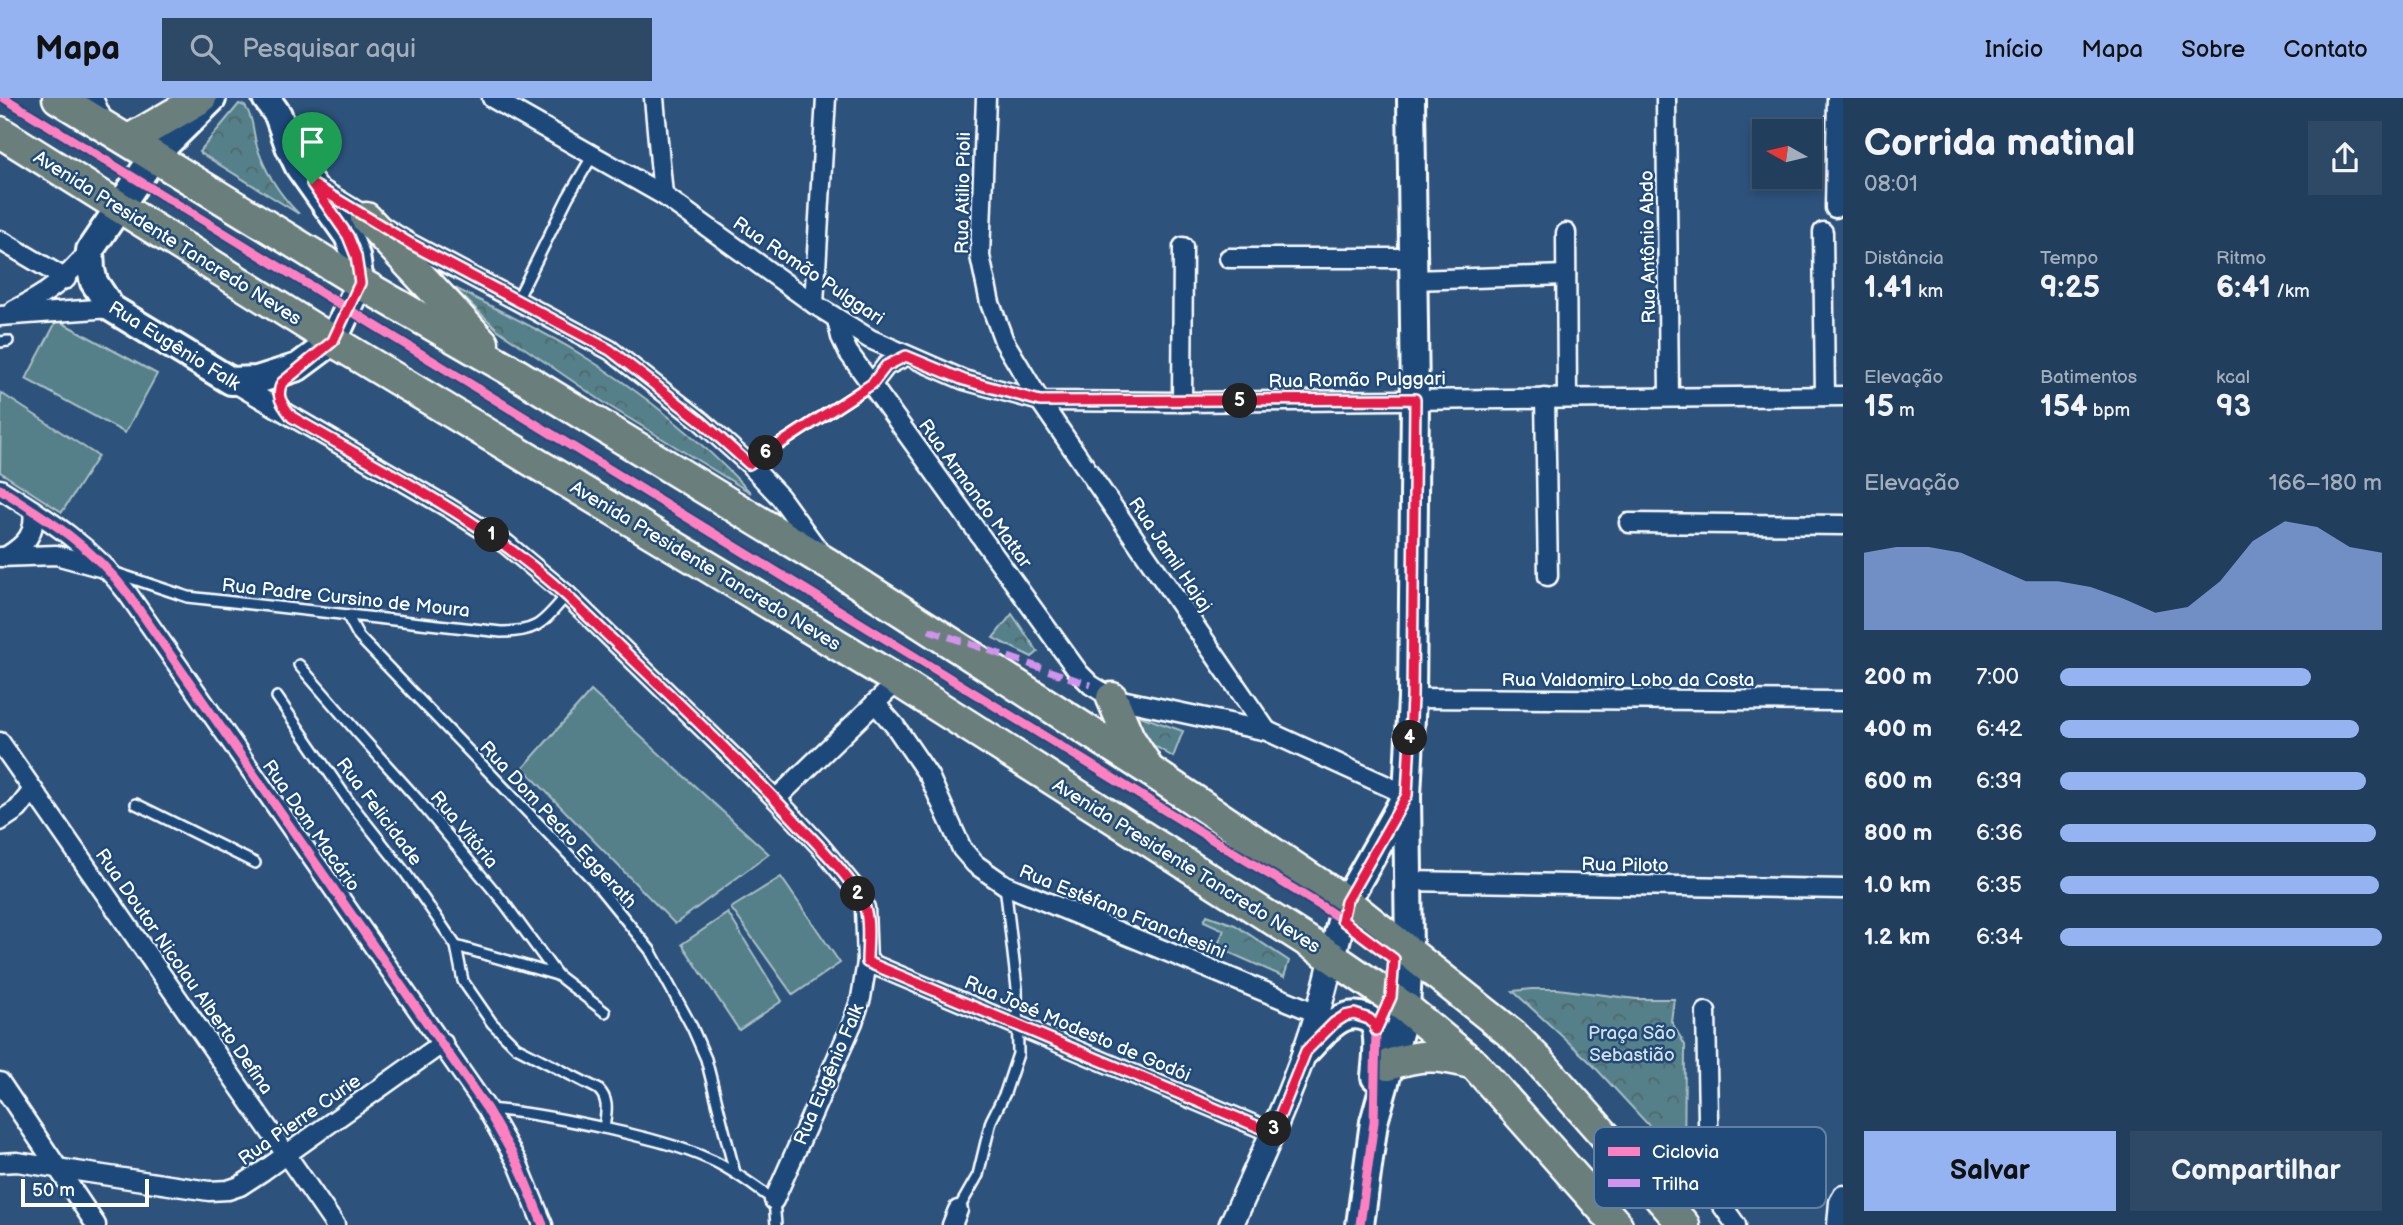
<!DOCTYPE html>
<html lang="pt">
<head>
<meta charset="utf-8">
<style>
  body { margin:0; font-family:"Balsamiq Sans",sans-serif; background:#2e4966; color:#f1f3f6; height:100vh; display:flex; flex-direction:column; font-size:26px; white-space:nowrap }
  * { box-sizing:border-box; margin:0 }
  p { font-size:23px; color:#a2aebc }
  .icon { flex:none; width:38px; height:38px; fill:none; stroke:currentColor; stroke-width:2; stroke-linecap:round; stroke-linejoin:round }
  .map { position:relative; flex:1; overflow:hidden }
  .sheet { display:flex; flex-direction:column; background:#223e5d; width:560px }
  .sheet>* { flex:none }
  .needle { width:46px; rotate:278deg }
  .buttons { position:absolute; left:1752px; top:21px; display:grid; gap:14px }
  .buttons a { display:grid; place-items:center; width:70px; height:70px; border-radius:0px; background:#223e5d; box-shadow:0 4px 10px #0003,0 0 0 2px #3f5772; font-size:35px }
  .scale { position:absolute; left:21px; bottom:18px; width:128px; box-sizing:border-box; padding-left:7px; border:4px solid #fff; border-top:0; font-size:19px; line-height:24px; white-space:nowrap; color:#fff; -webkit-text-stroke:5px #1f4a7a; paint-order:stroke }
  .pin { position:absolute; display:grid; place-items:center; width:60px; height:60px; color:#fff; margin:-72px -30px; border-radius:50% 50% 50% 0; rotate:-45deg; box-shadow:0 0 7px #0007 }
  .pin .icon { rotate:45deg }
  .km { position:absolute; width:35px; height:35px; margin:-18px; border-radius:50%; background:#222; color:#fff; font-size:19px; line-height:35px; text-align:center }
  .round { display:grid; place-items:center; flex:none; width:74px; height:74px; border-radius:0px; background:#2e4966 }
  .overview { display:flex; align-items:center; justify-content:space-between; height:119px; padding:0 21px }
  h1 { font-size:38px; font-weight:700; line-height:52px }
  .metrics { display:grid; grid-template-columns:repeat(3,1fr); gap:10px; height:119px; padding:7px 21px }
  .metrics div { display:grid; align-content:center }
  .metrics b { font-size:30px; font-weight:700 }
  .metrics small { font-size:19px; font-weight:400 }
  .metrics p { font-size:19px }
  .chart { height:196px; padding:14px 21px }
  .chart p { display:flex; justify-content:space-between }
  .chart svg { width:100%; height:126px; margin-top:7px; fill:#95b2f1; opacity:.7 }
  .action { display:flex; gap:14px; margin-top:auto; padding:14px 21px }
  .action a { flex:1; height:80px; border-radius:0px; background:#95b2f1; color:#111; font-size:28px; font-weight:700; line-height:80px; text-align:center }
  .action a+a { background:#2e4966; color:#f1f3f6 }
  ul { padding:0 21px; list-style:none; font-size:23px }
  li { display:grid; grid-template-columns:112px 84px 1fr; align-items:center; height:52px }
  li i { height:18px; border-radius:9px; background:#95b2f1 }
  header { display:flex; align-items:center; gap:42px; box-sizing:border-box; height:98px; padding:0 35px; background:#95b2f1; color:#111 }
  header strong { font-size:33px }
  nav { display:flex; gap:38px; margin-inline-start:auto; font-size:24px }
  .search { width:490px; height:63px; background:#2e4966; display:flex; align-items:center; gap:18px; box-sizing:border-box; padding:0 24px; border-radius:0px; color:#a2aebc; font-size:26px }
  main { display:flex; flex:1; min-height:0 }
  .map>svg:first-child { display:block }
</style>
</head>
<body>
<header>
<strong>Mapa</strong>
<div class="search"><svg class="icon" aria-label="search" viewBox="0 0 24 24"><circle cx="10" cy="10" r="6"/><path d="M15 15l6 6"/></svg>Pesquisar aqui</div>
<nav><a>Início</a><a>Mapa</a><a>Sobre</a><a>Contato</a></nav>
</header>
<main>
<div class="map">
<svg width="1843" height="1127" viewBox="0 0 1843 1127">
  <defs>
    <pattern id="park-crowns" width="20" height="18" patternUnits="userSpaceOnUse" patternTransform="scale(1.75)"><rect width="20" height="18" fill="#548089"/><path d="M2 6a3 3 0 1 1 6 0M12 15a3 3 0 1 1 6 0" fill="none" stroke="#50666a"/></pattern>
  </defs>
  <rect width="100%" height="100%" fill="#2d527c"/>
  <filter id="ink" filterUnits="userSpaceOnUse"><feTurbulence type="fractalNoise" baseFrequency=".0143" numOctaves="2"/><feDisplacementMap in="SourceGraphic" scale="14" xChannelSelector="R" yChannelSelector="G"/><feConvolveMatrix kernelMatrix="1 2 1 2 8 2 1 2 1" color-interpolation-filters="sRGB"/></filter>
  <g filter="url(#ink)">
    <g fill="url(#park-crowns)" stroke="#aac0c4" stroke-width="2">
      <path d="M 239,6 L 245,8 C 253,19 253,33 256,45 C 264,73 279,96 299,116 L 199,54 Z"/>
      <path d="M 453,189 C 494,210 537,230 577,254 C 641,293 699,340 751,395 L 609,308 L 498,232 Z"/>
      <path d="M 1012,516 L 1038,554 L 1032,559 L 993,540 Z"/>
      <path d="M 1140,618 L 1183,633 L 1173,659 L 1137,637 L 1136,621 Z"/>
      <path d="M 1207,817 L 1235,827 L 1289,863 L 1284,879 L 1217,849 L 1224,832 L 1204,823 Z"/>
      <path d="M 1532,891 L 1558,891 L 1636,901 L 1674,901 L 1671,923 L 1685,947 L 1684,1078 L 1654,1033 L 1591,965 L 1513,893 Z"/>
    </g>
    <g fill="#548089" stroke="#aac0c4" stroke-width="2">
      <path d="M 57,222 L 157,276 L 125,335 L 26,281 Z"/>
      <path d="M 1,295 L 98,358 L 62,414 L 0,374 Z"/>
      <path d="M 591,593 L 769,756 L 675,826 L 523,670 Z"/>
      <path d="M 781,779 L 840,865 L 793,897 L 731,810 Z"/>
      <path d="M 728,815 L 782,903 L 739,932 L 682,846 Z"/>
    </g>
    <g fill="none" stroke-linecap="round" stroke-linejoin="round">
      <defs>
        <g id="service">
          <path d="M 517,202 L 568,99 L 593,57"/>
          <path d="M 0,244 L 8,243"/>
          <path d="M 749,366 L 872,286"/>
          <path d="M 113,474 L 188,499 L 501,534 C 539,534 543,524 567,497"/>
          <path d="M 347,517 L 359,539 L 593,782 L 650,852 L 692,929 L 706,961 L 735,1075"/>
          <path d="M 299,567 L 357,634 L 419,703 L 505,806 L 557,877 L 605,914"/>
          <path d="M 277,599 L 348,702 L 404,773 L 435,817 L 456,848 L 463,883 L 492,925 L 516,949 L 598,991 C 610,1002 606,1015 604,1030"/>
          <path d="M 136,706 L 255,765"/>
          <path d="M 456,848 L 557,877"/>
          <path d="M 487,1011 C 528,1014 568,1022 608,1031 C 643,1039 678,1047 711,1062 C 734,1072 753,1088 774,1102 L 776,1127"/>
          <path d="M 958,1112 L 978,1077 L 991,1023 L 1005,995 L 1018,956 L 1017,890 L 1005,787"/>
        </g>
        <g id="minor">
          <path d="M 93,0 L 105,27"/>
          <path d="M 492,0 L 663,97 L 814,206 L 870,241 L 964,282 L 1040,303 L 1182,304 L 1843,298"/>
          <path d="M 654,0 L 663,97"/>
          <path d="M 986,0 L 980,158 L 990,205 L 1004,243 L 1040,303 L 1267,633"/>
          <path d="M 1666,0 L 1669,298"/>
          <path d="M 321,91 L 411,146 L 610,252 L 701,323 L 749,366 L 780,399 L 819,453"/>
          <path d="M 1835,110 L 1837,0"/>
          <path d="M 1823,134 L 1825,298"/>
          <path d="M 1566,135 L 1567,300"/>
          <path d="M 0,142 L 66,181"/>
          <path d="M 1229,160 L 1413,160"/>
          <path d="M 1413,182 L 1566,177"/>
          <path d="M 814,206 L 826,0"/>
          <path d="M 14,212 C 49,195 65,182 90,152"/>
          <path d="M 0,218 L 111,210"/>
          <path d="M 837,222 L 841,239 L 848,254 L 1079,575 L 1091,587 L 1112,600 L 1267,633 L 1407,697"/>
          <path d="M 233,284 L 449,410 L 506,446 L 567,497 L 776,701 L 820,748 L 857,793 L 865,810 L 867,864 L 861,900 L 853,924 L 774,1102"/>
          <path d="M 872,286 L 886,268 L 906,258"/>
          <path d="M 1545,300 L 1548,478"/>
          <path d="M 1182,304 L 1183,149"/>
          <path d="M 0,391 C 48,421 94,450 128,496 L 487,1011 L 518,1066 L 543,1127"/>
          <path d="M 1629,425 L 1843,427"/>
          <path d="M 7,458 C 26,446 36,436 33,412"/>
          <path d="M 0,459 L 56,457 L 107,471"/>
          <path d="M 1412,600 L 1843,603"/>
          <path d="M 875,605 L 895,628 L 929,678 L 962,751 L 975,766 L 1005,787 L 1319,916"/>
          <path d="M 0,644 L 335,1127"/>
          <path d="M 776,701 L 898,583"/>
          <path d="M 0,723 L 18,711 L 33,692"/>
          <path d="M 1407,783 L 1843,791"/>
          <path d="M 867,864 L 1273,1035"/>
          <path d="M 1706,914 L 1709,1074 L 1717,1100 L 1736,1127"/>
          <path d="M 0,984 L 96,1127"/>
          <path d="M 0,1065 L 17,1064 L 209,1093 L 228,1092 L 240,1088 L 263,1073 L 443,945"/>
          <path d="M 952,1127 L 958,1112"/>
          <path d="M 1837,1127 L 1839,1104 L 1843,1097"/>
        </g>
        <path id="tertiary" d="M 1231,1127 C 1271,1039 1312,953 1332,859"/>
        <g id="secondary">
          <path d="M 212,1 L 154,58 L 90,152 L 91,172 L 94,184 L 111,210 L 231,283 L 257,282 L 298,269 L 333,243 L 360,185 L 356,158 L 348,138 L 299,69 L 289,48 L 278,17 L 266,0"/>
          <path d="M 1332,859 L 1346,804 L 1406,698"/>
          <path d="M 1306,953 C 1321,938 1340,910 1364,919 C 1369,921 1373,923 1375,929 C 1380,944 1376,964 1375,979"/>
          <path d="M 1360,1127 L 1374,1024 L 1406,910 L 1409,855 L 1407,697 L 1412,600 L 1415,301 L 1411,0"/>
        </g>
        <g id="trunk">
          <path d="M 58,0 L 360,185 L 507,270 L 830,467 L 1152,674 L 1346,804 L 1513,937 L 1538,962 L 1684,1127"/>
          <path d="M 0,34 L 333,243 L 898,583 L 1332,859 L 1406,910 L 1475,967 L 1617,1127"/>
          <path d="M 129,42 L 201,0"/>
          <path d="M 366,120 L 483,245"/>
          <path d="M 1112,600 L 1129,640 L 1145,665"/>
          <path d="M 1388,967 C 1420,956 1438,956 1470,965"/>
        </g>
      </defs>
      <use href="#service" stroke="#fff" stroke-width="14"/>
      <use href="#minor" stroke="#fff" stroke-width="23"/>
      <use href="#tertiary" stroke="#fff" stroke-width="28"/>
      <use href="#secondary" stroke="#fff" stroke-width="32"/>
      <use href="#trunk" stroke="#fff" stroke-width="35"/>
      <use href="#service" stroke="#1f4a7a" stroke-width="9"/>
      <use href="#minor" stroke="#1f4a7a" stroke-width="18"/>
      <use href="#tertiary" stroke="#1f4a7a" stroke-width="23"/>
      <use href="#secondary" stroke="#1f4a7a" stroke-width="26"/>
      <use href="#trunk" stroke="#6b7f7c" stroke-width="30"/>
      <path stroke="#d193ec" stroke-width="7" stroke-dasharray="14 7" stroke-linecap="butt" d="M 929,532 L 1091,587"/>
      <defs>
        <g id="cycleway">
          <path d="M 4,0 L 1321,808 L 1363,836 L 1394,861 L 1391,899 L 1376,932 L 1374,1024 L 1360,1127"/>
          <path d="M 0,391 C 48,421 94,450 128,496 L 487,1011 L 518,1066 L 543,1127"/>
        </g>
      </defs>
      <use href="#cycleway" stroke="#1f4a7a" stroke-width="13"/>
      <use href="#cycleway" stroke="#ff80c0" stroke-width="9"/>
    </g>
  </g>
  <g fill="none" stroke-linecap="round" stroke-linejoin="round" filter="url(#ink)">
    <defs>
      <path id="route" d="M 312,86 L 411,146 L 610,252 L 701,323 L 749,366 L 872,286 L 886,268 L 906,258 L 964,282 L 1040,303 L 1415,301 L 1412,600 L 1407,697 L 1346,804 L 1342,822 L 1394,861 L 1391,899 L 1376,932 L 1374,926 L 1369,921 L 1354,916 L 1345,918 L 1334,925 L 1306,953 L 1273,1035 L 867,864 C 867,847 870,826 865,810 C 857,786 821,750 803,731 C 728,650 646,575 567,498 C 486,423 386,374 292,319 C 283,307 275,299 282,285 L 333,243 L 360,185 L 356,158 L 348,138 Z"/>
    </defs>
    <use href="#route" stroke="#fff" stroke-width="14"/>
    <use href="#route" stroke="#e11d48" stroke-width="9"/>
  </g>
  <g text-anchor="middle" stroke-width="5" stroke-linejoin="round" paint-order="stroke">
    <g font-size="19" fill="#fff" stroke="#1f4a7a">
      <text transform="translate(962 95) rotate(-89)" y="7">Rua Atilio Pioli</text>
      <text transform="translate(168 139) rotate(32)" y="7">Avenida Presidente Tancredo Neves</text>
      <text transform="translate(1647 149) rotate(-91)" y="7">Rua Antônio Abdo</text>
      <text transform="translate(809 172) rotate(34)" y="7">Rua Romão Pulggari</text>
      <text transform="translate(175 247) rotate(32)" y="7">Rua Eugênio Falk</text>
      <text transform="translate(1357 281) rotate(-1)" y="7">Rua Romão Pulggari</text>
      <text transform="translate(976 395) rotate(54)" y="7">Rua Armando Mattar</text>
      <text transform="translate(1171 456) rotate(56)" y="7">Rua Jamil Hajaj</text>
      <text transform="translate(706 467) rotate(31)" y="7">Avenida Presidente Tancredo Neves</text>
      <text transform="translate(346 499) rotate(6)" y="7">Rua Padre Cursino de Moura</text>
      <text x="1628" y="588">Rua Valdomiro Lobo da Costa</text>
      <text transform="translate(380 713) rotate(53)" y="7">Rua Felicidade</text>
      <text transform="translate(559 726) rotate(47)" y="7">Rua Dom Pedro Eggerath</text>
      <text transform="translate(312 727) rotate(55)" y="7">Rua Dom Macário</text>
      <text transform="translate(465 731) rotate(50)" y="7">Rua Vitória</text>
      <text transform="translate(1625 766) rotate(1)" y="7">Rua Piloto</text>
      <text transform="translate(1187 767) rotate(32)" y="7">Avenida Presidente Tancredo Neves</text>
      <text transform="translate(1123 813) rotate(22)" y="7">Rua Estéfano Franchesini</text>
      <text transform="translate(185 873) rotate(55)" y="7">Rua Doutor Nicolau Alberto Defina</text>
      <text transform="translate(1078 930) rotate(23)" y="7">Rua José Modesto de Godói</text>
      <text transform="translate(828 976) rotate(-67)" y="7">Rua Eugênio Falk</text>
      <text transform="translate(299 1021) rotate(-35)" y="7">Rua Pierre Curie</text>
    </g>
    <g font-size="19" fill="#d4dfe2" stroke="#1f4a7a">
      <text x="1632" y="941">Praça São<tspan x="1632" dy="22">Sebastião</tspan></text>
    </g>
  </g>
  <rect x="1594" y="1029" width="232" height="81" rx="10" fill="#1f4a7a" stroke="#6280a2" stroke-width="2"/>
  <rect x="1608" y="1049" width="32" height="9" fill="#ff80c0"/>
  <rect x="1608" y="1081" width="32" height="8" fill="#d193ec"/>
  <g font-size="19" fill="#fff">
    <text x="1652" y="1060">Ciclovia</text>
    <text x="1652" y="1092">Trilha</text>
  </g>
</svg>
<div class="buttons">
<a><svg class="needle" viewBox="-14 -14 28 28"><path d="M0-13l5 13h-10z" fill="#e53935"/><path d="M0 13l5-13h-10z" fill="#a2aebc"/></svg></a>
</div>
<div class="scale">50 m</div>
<div class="pin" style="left:312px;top:86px;background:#1e9e55"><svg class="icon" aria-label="arrive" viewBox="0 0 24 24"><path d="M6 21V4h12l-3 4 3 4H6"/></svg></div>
<b class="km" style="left:492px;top:437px">1</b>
<b class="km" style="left:858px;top:796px">2</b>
<b class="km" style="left:1274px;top:1031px">3</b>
<b class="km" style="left:1410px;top:640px">4</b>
<b class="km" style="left:1240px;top:303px">5</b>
<b class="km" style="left:766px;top:355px">6</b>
</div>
<section class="sheet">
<div class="overview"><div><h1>Corrida matinal</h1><p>08:01</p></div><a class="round"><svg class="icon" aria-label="share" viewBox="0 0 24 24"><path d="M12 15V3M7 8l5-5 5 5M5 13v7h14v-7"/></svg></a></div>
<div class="metrics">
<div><p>Distância</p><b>1.41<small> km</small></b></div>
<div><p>Tempo</p><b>9:25</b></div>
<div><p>Ritmo</p><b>6:41<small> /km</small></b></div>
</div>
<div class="metrics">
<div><p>Elevação</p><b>15<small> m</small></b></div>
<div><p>Batimentos</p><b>154<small> bpm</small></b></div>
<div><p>kcal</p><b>93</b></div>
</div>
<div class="chart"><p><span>Elevação</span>166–180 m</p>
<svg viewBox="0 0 160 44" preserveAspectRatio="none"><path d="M0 44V17L10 15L20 15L30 17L40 22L50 27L60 27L70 29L80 33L90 38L100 36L110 27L120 13L130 6L140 8L150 15L160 17V44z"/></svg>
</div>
<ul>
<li><b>200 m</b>7:00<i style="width:78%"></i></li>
<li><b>400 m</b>6:42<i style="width:93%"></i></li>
<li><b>600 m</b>6:39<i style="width:95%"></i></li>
<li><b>800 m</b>6:36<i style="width:98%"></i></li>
<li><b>1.0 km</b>6:35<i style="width:99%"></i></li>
<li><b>1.2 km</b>6:34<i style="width:100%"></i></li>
</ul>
<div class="action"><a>Salvar</a><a>Compartilhar</a></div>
</section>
</main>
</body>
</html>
